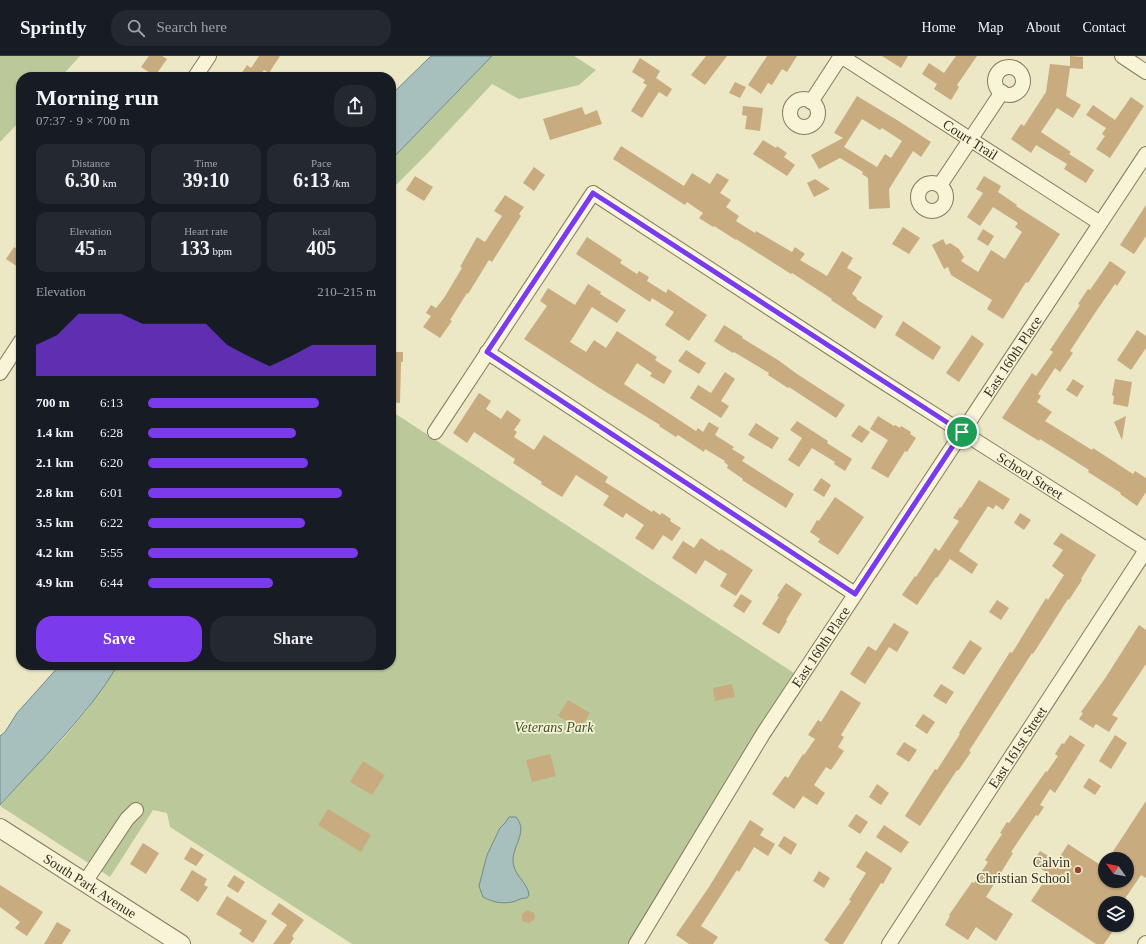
<!DOCTYPE html>
<html lang="en">
<head>
<meta charset="utf-8">
<style>
  body { margin:0; font-family:Georgia,serif; background:#242831; color:#f1f3f6; height:100vh; display:flex; flex-direction:column; font-size:15px; white-space:nowrap }
  * { box-sizing:border-box; margin:0 }
  p { font-size:13px; color:#9ea1a6 }
  .icon { flex:none; width:22px; height:22px; fill:none; stroke:currentColor; stroke-width:2; stroke-linecap:round; stroke-linejoin:round }
  .map { position:relative; flex:1; overflow:hidden }
  .drawer { position:absolute; left:16px; top:16px; width:380px; height:598px; display:flex; flex-direction:column; background:#171b24; border-radius:16px; box-shadow:0 1px 3px #0004 }
  .drawer>* { flex:none }
  .needle { width:26px; rotate:303deg }
  .buttons { position:absolute; left:1098px; top:796px; display:grid; gap:8px }
  .buttons a { display:grid; place-items:center; width:36px; height:36px; border-radius:50%; background:#171b24; box-shadow:0 1px 3px #0004; font-size:20px }
  .pin { position:absolute; display:grid; place-items:center; width:34px; height:34px; color:#fff; margin:-17px; border:2px solid #fff; border-radius:50%; box-shadow:0 1px 4px #0007 }
  .round { display:grid; place-items:center; flex:none; width:42px; height:42px; border-radius:16px; background:#242831 }
  .summary { display:flex; align-items:center; justify-content:space-between; height:68px; padding:0 20px }
  h1 { font-size:22px; font-weight:800; line-height:30px }
  .figures { display:grid; grid-template-columns:repeat(3,1fr); gap:6px; height:68px; padding:4px 20px }
  .figures div { display:grid; align-content:center; border-radius:10px; background:#242831; text-align:center }
  .figures b { font-size:20px; font-weight:800 }
  .figures small { font-size:11px; font-weight:400 }
  .figures p { font-size:11px }
  .chart { height:112px; padding:8px 20px }
  .chart p { display:flex; justify-content:space-between }
  .chart svg { width:100%; height:72px; margin-top:4px; fill:#7c3aed; opacity:.7 }
  .primary-button { display:flex; gap:8px; margin-top:auto; padding:8px 20px }
  .primary-button a { flex:1; height:46px; border-radius:16px; background:#7c3aed; color:#fff; font-size:16px; font-weight:800; line-height:46px; text-align:center }
  .primary-button a+a { background:#242831; color:#f1f3f6 }
  ul { padding:0 20px; list-style:none; font-size:13px }
  li { display:grid; grid-template-columns:64px 48px 1fr; align-items:center; height:30px }
  li i { height:10px; border-radius:5px; background:#7c3aed }
  header { display:flex; align-items:center; gap:24px; box-sizing:border-box; height:56px; padding:0 20px; background:#171b24; border-bottom:1px solid #363941 }
  header strong { font-size:19px }
  nav { display:flex; gap:22px; margin-inline-start:auto; font-size:14px }
  .search { width:280px; height:36px; background:#242831; display:flex; align-items:center; gap:10px; box-sizing:border-box; padding:0 14px; border-radius:16px; color:#9ea1a6; font-size:15px }
  .map>svg:first-child { display:block }
</style>
</head>
<body>
<header>
<strong>Sprintly</strong>
<div class="search"><svg class="icon" aria-label="search" viewBox="0 0 24 24"><circle cx="10" cy="10" r="6"/><path d="M15 15l6 6"/></svg>Search here</div>
<nav><a>Home</a><a>Map</a><a>About</a><a>Contact</a></nav>
</header>
<div class="map">
<svg width="1146" height="888" viewBox="0 0 1146 888">
  <rect width="100%" height="100%" fill="#ece8c6"/>
  <g fill="#bbc99a">
    <path d="M 0,0 L 80,0 L 61,21 L 21,21 L 21,64 L 0,86 Z"/>
    <path d="M 492,0 L 574,0 L 596,14 L 579,29 L 519,43 L 492,28 L 425,100 L 391,134 L 391,104 Z"/>
    <path d="M 391,355 L 794,617 L 753,679 L 628,888 L 352,888 L 170,771 L 167,757 L 153,754 L 110,821 L 0,750 L 31,714 L 61,685 L 87,654 L 118,609 L 391,609 Z"/>
  </g>
  <g fill="#a7bfbd" stroke="#6e8d8c">
    <path d="M 431,0 L 492,0 L 391,104 L 391,39 Z"/>
    <path d="M 60,609 L 118,609 C 86,662 41,703 0,749 L 0,680 L 5,676 L 17,657 Z"/>
    <path d="M 509,761 L 516,761 C 528,775 514,788 513,803 C 512,819 528,826 529,839 L 527,842 C 519,842 518,845 512,846 C 502,848 492,846 483,841 L 479,830 L 487,799 L 500,772 L 505,767 Z"/>
  </g>
  <g fill="#c8ab7e" fill-rule="evenodd">
    <path d="M 149,0 L 162,0 L 167,3 L 155,20 L 141,11 Z"/>
    <path d="M 259,0 L 280,0 L 269,17 L 264,14 L 261,18 L 265,21 L 239,21 L 247,9 L 251,12 Z"/>
    <path d="M 706,0 L 727,0 L 705,29 L 691,19 Z"/>
    <path d="M 767,0 L 797,0 L 787,16 L 782,13 L 772,29 L 768,27 L 761,38 L 748,29 Z"/>
    <path d="M 882,0 L 908,0 L 901,12 Z"/>
    <path d="M 956,0 L 977,0 L 957,29 L 959,31 L 951,44 L 934,33 L 937,28 L 922,18 L 929,7 L 944,17 Z"/>
    <path d="M 1070,0 L 1083,1 L 1083,13 L 1070,12 L 1066,40 L 1081,49 L 1073,62 L 1057,52 L 1041,76 L 1071,96 L 1069,98 L 1094,114 L 1086,127 L 1064,113 L 1067,108 L 1036,89 L 1031,97 L 1011,83 L 1021,68 L 1024,70 L 1046,36 L 1050,8 L 1070,10 Z"/>
    <path d="M 640,2 L 660,15 L 656,22 L 672,33 L 667,41 L 659,36 L 642,62 L 631,55 L 647,29 L 643,27 L 645,24 L 632,16 Z"/>
    <path d="M 735,26 L 746,31 L 740,42 L 729,37 Z"/>
    <path d="M 857,40 L 897,64 L 931,86 L 921,101 L 913,95 L 889,133 L 890,152 L 869,153 L 868,122 L 862,118 L 863,116 L 840,102 L 819,113 L 811,99 L 843,82 L 834,77 ZM 862,63 L 880,74 L 882,72 L 902,85 L 891,102 L 885,98 L 877,111 L 844,91 Z"/>
    <path d="M 1131,41 L 1144,50 L 1110,102 L 1096,93 L 1105,80 L 1102,78 L 1106,72 L 1086,59 L 1093,49 L 1115,64 Z"/>
    <path d="M 743,50 L 763,52 L 760,75 L 745,73 L 747,60 L 742,59 Z"/>
    <path d="M 582,51 L 585,59 L 597,54 L 602,68 L 550,84 L 543,63 Z"/>
    <path d="M 763,84 L 776,92 L 777,90 L 787,97 L 784,101 L 795,109 L 787,120 L 753,98 Z"/>
    <path d="M 621,90 L 684,130 L 692,117 L 710,128 L 717,117 L 729,124 L 720,137 L 731,144 L 726,151 L 739,160 L 736,165 L 755,177 L 756,175 L 792,196 L 795,191 L 805,198 L 800,204 L 827,220 L 842,195 L 853,202 L 847,212 L 862,221 L 852,238 L 857,242 L 856,243 L 883,260 L 875,273 L 831,244 L 832,243 L 792,217 L 791,218 L 736,183 L 736,184 L 714,170 L 713,171 L 699,162 L 703,157 L 687,146 L 685,149 L 613,103 Z"/>
    <path d="M 534,111 L 545,119 L 534,135 L 523,127 Z"/>
    <path d="M 415,120 L 433,131 L 424,145 L 406,134 Z"/>
    <path d="M 984,120 L 1001,130 L 998,136 L 1017,149 L 1016,150 L 1060,178 L 1028,227 L 1026,226 L 1003,263 L 987,253 L 992,244 L 951,219 L 948,211 L 944,213 L 932,189 L 943,183 L 946,189 L 950,187 L 959,193 L 964,201 L 961,205 L 978,216 L 991,194 L 1005,203 L 1022,176 L 1015,171 L 1018,167 L 993,151 L 980,170 L 967,161 L 983,137 L 976,133 Z"/>
    <path d="M 815,123 L 830,133 L 814,141 L 807,127 Z"/>
    <path d="M 505,139 L 524,151 L 519,158 L 521,160 L 492,206 L 489,204 L 468,238 L 467,237 L 450,264 L 452,265 L 440,282 L 423,271 L 431,260 L 426,257 L 431,249 L 436,252 L 444,242 L 462,212 L 460,211 L 477,181 L 485,186 L 502,160 L 494,155 Z"/>
    <path d="M 1146,149 L 1146,180 L 1134,198 L 1120,189 Z"/>
    <path d="M 903,171 L 920,182 L 909,198 L 892,188 Z"/>
    <path d="M 983,173 L 994,180 L 988,190 L 977,183 Z"/>
    <path d="M 587,181 L 622,204 L 620,207 L 637,218 L 639,215 L 649,221 L 647,225 L 666,237 L 668,233 L 707,259 L 689,285 L 665,269 L 674,256 L 652,242 L 650,246 L 576,198 Z"/>
    <path d="M 14,191 L 21,196 L 21,213 L 6,203 Z"/>
    <path d="M 1110,205 L 1126,216 L 1117,230 L 1115,228 L 1095,257 L 1070,295 L 1073,297 L 1060,316 L 1055,312 L 1038,338 L 1041,340 L 1037,346 L 1052,356 L 1045,365 L 1092,394 L 1093,392 L 1133,418 L 1135,415 L 1146,422 L 1146,436 L 1137,450 L 1120,438 L 1121,437 L 1088,416 L 1089,414 L 1040,383 L 1039,385 L 1002,362 L 1032,317 L 1036,320 L 1053,296 L 1050,294 L 1080,249 L 1078,248 L 1088,233 L 1090,234 Z"/>
    <path d="M 588,228 L 601,236 L 600,238 L 626,254 L 617,267 L 592,251 L 570,286 L 586,296 L 594,284 L 606,292 L 617,275 L 657,301 L 655,304 L 672,315 L 664,328 L 650,320 L 652,317 L 637,307 L 624,328 L 696,375 L 698,372 L 703,376 L 709,366 L 719,372 L 715,379 L 734,391 L 732,393 L 745,401 L 742,405 L 794,438 L 786,452 L 742,424 L 743,423 L 727,412 L 728,409 L 724,406 L 725,405 L 705,393 L 704,396 L 678,379 L 676,381 L 659,370 L 660,369 L 601,333 L 524,283 L 547,250 L 540,245 L 548,232 L 575,249 Z"/>
    <path d="M 903,265 L 941,291 L 933,304 L 895,279 Z"/>
    <path d="M 724,269 L 743,281 L 742,282 L 778,304 L 797,318 L 845,349 L 836,362 L 789,331 L 788,332 L 768,319 L 769,317 L 734,296 L 733,297 L 714,285 Z"/>
    <path d="M 1137,274 L 1146,280 L 1146,292 L 1131,314 L 1117,304 Z"/>
    <path d="M 972,279 L 984,288 L 959,326 L 946,317 Z"/>
    <path d="M 686,294 L 706,307 L 699,318 L 678,305 Z"/>
    <path d="M 391,296 L 403,296 L 403,306 L 401,306 L 400,347 L 391,346 Z"/>
    <path d="M 725,316 L 735,323 L 721,345 L 729,350 L 721,362 L 690,342 L 698,329 L 711,337 Z"/>
    <path d="M 1073,323 L 1084,330 L 1077,341 L 1066,334 Z"/>
    <path d="M 1115,323 L 1132,326 L 1128,351 L 1113,348 L 1114,340 L 1112,339 Z"/>
    <path d="M 479,337 L 491,345 L 486,353 L 501,363 L 507,354 L 521,364 L 514,374 L 517,376 L 514,381 L 534,394 L 544,379 L 608,421 L 605,426 L 652,456 L 653,454 L 660,459 L 662,457 L 671,463 L 670,465 L 681,472 L 672,485 L 663,479 L 653,494 L 635,482 L 644,469 L 626,457 L 623,462 L 603,449 L 609,440 L 576,419 L 562,441 L 541,428 L 542,426 L 513,407 L 515,403 L 474,376 L 467,387 L 453,377 Z"/>
    <path d="M 878,360 L 894,370 L 895,369 L 900,372 L 901,370 L 911,376 L 910,378 L 916,382 L 907,396 L 905,395 L 888,422 L 871,412 L 888,384 L 870,373 Z"/>
    <path d="M 1126,360 L 1122,384 L 1114,366 Z"/>
    <path d="M 797,365 L 828,385 L 827,387 L 852,403 L 845,415 L 834,408 L 835,406 L 812,392 L 799,411 L 788,404 L 802,382 L 790,374 Z"/>
    <path d="M 756,367 L 779,382 L 772,393 L 748,379 Z"/>
    <path d="M 859,369 L 870,376 L 862,387 L 851,380 Z"/>
    <path d="M 821,422 L 831,429 L 824,441 L 813,434 Z"/>
    <path d="M 979,424 L 1010,443 L 1003,454 L 996,449 L 993,453 L 988,450 L 959,495 L 978,508 L 972,518 L 950,503 L 937,522 L 936,521 L 917,549 L 902,539 L 915,520 L 916,521 L 935,492 L 939,495 L 959,465 L 953,462 L 960,451 L 961,452 Z"/>
    <path d="M 835,441 L 864,461 L 838,499 L 818,486 L 820,483 L 810,476 L 817,464 L 819,465 Z"/>
    <path d="M 1020,457 L 1031,464 L 1024,474 L 1014,467 Z"/>
    <path d="M 1061,477 L 1096,499 L 1081,523 L 1082,524 L 1069,544 L 1068,543 L 1033,598 L 1032,597 L 969,695 L 971,696 L 958,715 L 957,714 L 920,770 L 905,760 L 935,713 L 937,714 L 960,678 L 959,677 L 1010,596 L 1012,597 L 1046,542 L 1048,544 L 1064,519 L 1052,510 L 1063,494 L 1053,488 Z"/>
    <path d="M 701,482 L 720,495 L 721,493 L 753,514 L 736,540 L 720,530 L 727,518 L 705,504 L 696,518 L 672,502 L 683,485 L 694,492 Z"/>
    <path d="M 786,527 L 802,538 L 786,564 L 787,565 L 779,578 L 762,568 L 779,541 L 777,540 Z"/>
    <path d="M 741,538 L 752,545 L 744,557 L 733,550 Z"/>
    <path d="M 997,544 L 1009,552 L 1001,564 L 989,556 Z"/>
    <path d="M 894,567 L 909,576 L 897,596 L 889,591 L 865,628 L 850,618 L 868,590 L 876,595 Z"/>
    <path d="M 1139,569 L 1146,574 L 1146,608 L 1112,659 L 1118,662 L 1109,676 L 1096,668 L 1093,672 L 1079,663 L 1083,657 L 1081,656 L 1106,621 Z"/>
    <path d="M 970,584 L 982,592 L 964,619 L 952,612 Z"/>
    <path d="M 732,628 L 735,641 L 715,645 L 713,632 Z"/>
    <path d="M 941,628 L 954,636 L 946,648 L 933,640 Z"/>
    <path d="M 841,634 L 861,647 L 841,679 L 844,681 L 838,691 L 844,695 L 831,714 L 826,711 L 814,729 L 825,737 L 817,749 L 803,740 L 794,753 L 772,738 L 785,720 L 788,722 L 803,698 L 804,699 L 815,683 L 808,679 L 818,664 L 821,666 Z"/>
    <path d="M 568,644 L 590,657 L 580,673 L 558,660 Z"/>
    <path d="M 923,658 L 935,666 L 927,678 L 915,670 Z"/>
    <path d="M 1070,679 L 1085,689 L 1055,737 L 1050,733 L 1040,749 L 1044,751 L 1038,760 L 1036,759 L 1011,796 L 1013,797 L 986,841 L 1013,858 L 996,885 L 976,871 L 968,884 L 945,869 L 950,860 L 949,859 L 972,826 L 974,827 L 988,806 L 985,804 L 1002,778 L 1000,777 L 1007,766 L 1009,767 L 1015,759 L 1046,715 L 1047,716 L 1058,700 L 1055,698 L 1062,687 L 1064,688 Z"/>
    <path d="M 1115,679 L 1127,687 L 1111,713 L 1099,705 Z"/>
    <path d="M 904,686 L 917,694 L 909,706 L 896,698 Z"/>
    <path d="M 550,698 L 556,720 L 532,726 L 526,704 Z"/>
    <path d="M 363,705 L 385,719 L 372,739 L 350,726 Z"/>
    <path d="M 1089,722 L 1101,730 L 1095,739 L 1083,731 Z"/>
    <path d="M 877,728 L 889,737 L 881,749 L 869,741 Z"/>
    <path d="M 1146,745 L 1146,822 L 1141,819 L 1122,847 L 1105,847 L 1105,869 L 1117,869 L 1104,888 L 1096,888 L 1031,845 L 1049,818 L 1032,807 L 1040,795 L 1057,805 L 1068,788 L 1105,812 L 1105,825 L 1127,825 L 1127,803 L 1108,803 Z"/>
    <path d="M 328,753 L 371,779 L 361,796 L 318,769 Z"/>
    <path d="M 856,758 L 868,766 L 860,778 L 848,770 Z"/>
    <path d="M 750,764 L 764,773 L 760,779 L 775,788 L 768,800 L 754,791 L 739,816 L 737,814 L 701,870 L 718,881 L 713,888 L 689,888 L 676,879 L 709,831 Z"/>
    <path d="M 884,769 L 909,786 L 901,797 L 876,781 Z"/>
    <path d="M 784,780 L 797,788 L 791,799 L 778,790 Z"/>
    <path d="M 143,787 L 159,797 L 146,818 L 130,808 Z"/>
    <path d="M 191,791 L 204,799 L 196,810 L 184,803 Z"/>
    <path d="M 866,795 L 892,812 L 883,828 L 881,827 L 843,888 L 830,888 L 824,884 L 851,845 L 849,844 L 866,817 L 856,811 Z"/>
    <path d="M 192,814 L 207,823 L 204,829 L 208,831 L 198,846 L 180,834 Z"/>
    <path d="M 819,815 L 830,822 L 824,832 L 813,825 Z"/>
    <path d="M 234,819 L 245,826 L 238,837 L 227,830 Z"/>
    <path d="M 0,829 L 43,856 L 27,880 L 15,872 L 20,866 L 0,851 Z"/>
    <path d="M 227,840 L 267,865 L 253,887 L 239,878 L 242,874 L 216,858 Z"/>
    <path d="M 279,847 L 304,864 L 292,880 L 294,882 L 290,888 L 273,888 L 287,869 L 271,858 Z"/>
    <path d="M 527,854 L 534,857 L 535,863 L 529,867 L 522,865 L 522,858 Z"/>
    <path d="M 57,866 L 71,874 L 62,888 L 44,888 Z"/>
  </g>
  <g fill="none" stroke-linecap="round" stroke-linejoin="round">
    <defs>
      <g id="minor">
        <path id="s1" d="M 841,0 L 1100,167"/>
        <path d="M 1122,0 L 1146,16"/>
        <circle cx="1009" cy="25" r="14"/>
        <path d="M 195,21 L 209,0"/>
        <circle cx="804" cy="57" r="14"/>
        <path d="M 811,46 L 841,0"/>
        <circle cx="932" cy="141" r="14"/>
        <path d="M 940,129 L 1002,36"/>
        <path d="M 487,296 L 855,538"/>
        <path d="M 0,317 L 21,285"/>
        <path id="s2" d="M 435,376 L 593,137 L 877,322 L 1146,493"/>
        <path d="M 85,826 L 127,763 L 136,754"/>
        <path id="s3" d="M 636,888 L 763,678 L 1146,98"/>
        <path id="s4" d="M 889,888 L 1146,494"/>
        <path d="M 1145,888 L 1146,887"/>
      </g>
      <g id="tertiary">
        <path id="s5" d="M 0,772 L 181,888"/>
      </g>
    </defs>
    <use href="#minor" stroke="#867b5c" stroke-width="16"/>
    <use href="#tertiary" stroke="#867b5c" stroke-width="20"/>
    <use href="#minor" stroke="#f7f4d8" stroke-width="14"/>
    <use href="#tertiary" stroke="#f7f4d8" stroke-width="18"/>
  </g>
  <g fill="none" stroke-linecap="round" stroke-linejoin="round">
    <defs>
      <path id="route" d="M 593,137 L 962,376 L 855,538 L 487,296 Z"/>
    </defs>
    <use href="#route" stroke="#fff" stroke-width="8"/>
    <use href="#route" stroke="#7c3aed" stroke-width="5"/>
  </g>
  <circle fill="#914230" stroke="#f4f1d5" stroke-width="1.5" cx="1078" cy="814" r="4"/>
  <g text-anchor="middle" stroke-width="3.5" stroke-linejoin="round" paint-order="stroke">
    <g font-size="14" fill="#372f1f" stroke="#f4f1d5">
      <text dy="5" stroke="none"><textPath href="#s1" startOffset="154">Court Trail</textPath></text>
      <text dy="5" stroke="none"><textPath href="#s3" startOffset="698">East 160th Place</textPath></text>
      <text dy="5" stroke="none"><textPath href="#s2" startOffset="807">School Street</textPath></text>
      <text dy="5" stroke="none"><textPath href="#s3" startOffset="350">East 160th Place</textPath></text>
      <text dy="5" stroke="none"><textPath href="#s4" startOffset="235">East 161st Street</textPath></text>
      <text dy="5" stroke="none"><textPath href="#s5" startOffset="107">South Park Avenue</textPath></text>
    </g>
    <g font-size="14" font-style="italic" fill="#3f5227" stroke="#f4f1d5">
      <text x="554" y="676">Veterans Park</text>
    </g>
    <g font-size="14" fill="#372f1f" stroke="#f4f1d5" text-anchor="end">
      <text x="1070" y="811">Calvin<tspan x="1070" dy="16">Christian School</tspan></text>
    </g>
  </g>
</svg>
<div class="buttons">
<a><svg class="needle" viewBox="-14 -14 28 28"><path d="M0-13l5 13h-10z" fill="#e53935"/><path d="M0 13l5-13h-10z" fill="#9ea1a6"/></svg></a>
<a><svg class="icon" aria-label="layers" viewBox="0 0 24 24"><path d="M12 4l9 5-9 5-9-5zM3 14l9 5 9-5"/></svg></a>
</div>
<div class="pin" style="left:962px;top:376px;background:#1e9e55"><svg class="icon" aria-label="arrive" viewBox="0 0 24 24"><path d="M6 21V4h12l-3 4 3 4H6"/></svg></div>
<section class="drawer">
<div class="summary"><div><h1>Morning run</h1><p>07:37 · 9 × 700 m</p></div><a class="round"><svg class="icon" aria-label="share" viewBox="0 0 24 24"><path d="M12 15V3M7 8l5-5 5 5M5 13v7h14v-7"/></svg></a></div>
<div class="figures">
<div><p>Distance</p><b>6.30<small> km</small></b></div>
<div><p>Time</p><b>39:10</b></div>
<div><p>Pace</p><b>6:13<small> /km</small></b></div>
</div>
<div class="figures">
<div><p>Elevation</p><b>45<small> m</small></b></div>
<div><p>Heart rate</p><b>133<small> bpm</small></b></div>
<div><p>kcal</p><b>405</b></div>
</div>
<div class="chart"><p><span>Elevation</span>210–215 m</p>
<svg viewBox="0 0 160 44" preserveAspectRatio="none"><path d="M0 44V25L10 19L20 6L30 6L40 6L50 12L60 12L70 12L80 12L90 25L100 32L110 38L120 32L130 25L140 25L150 25L160 25V44z"/></svg>
</div>
<ul>
<li><b>700 m</b>6:13<i style="width:75%"></i></li>
<li><b>1.4 km</b>6:28<i style="width:65%"></i></li>
<li><b>2.1 km</b>6:20<i style="width:70%"></i></li>
<li><b>2.8 km</b>6:01<i style="width:85%"></i></li>
<li><b>3.5 km</b>6:22<i style="width:69%"></i></li>
<li><b>4.2 km</b>5:55<i style="width:92%"></i></li>
<li><b>4.9 km</b>6:44<i style="width:55%"></i></li>
</ul>
<div class="primary-button"><a>Save</a><a>Share</a></div>
</section>
</div>
</body>
</html>
